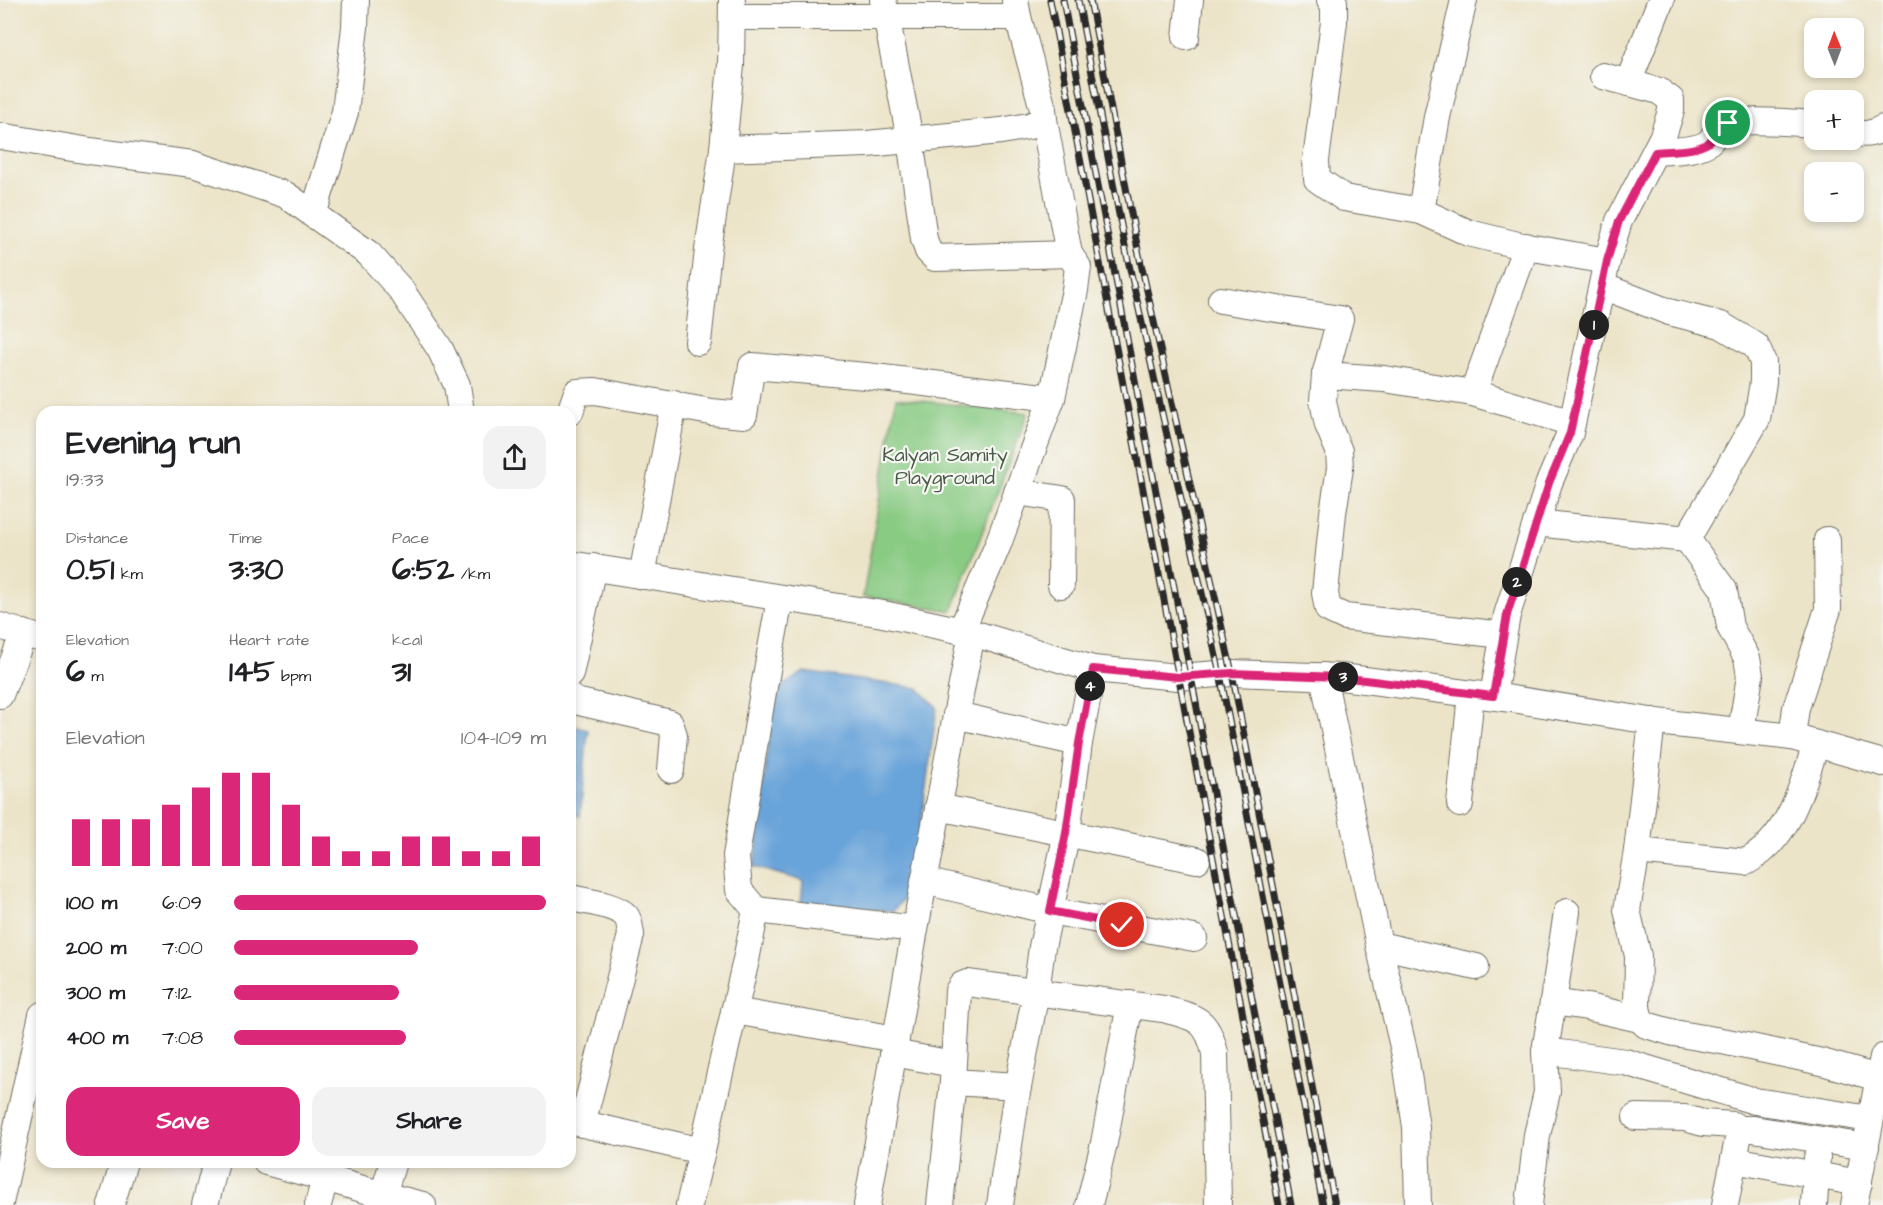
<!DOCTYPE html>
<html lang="en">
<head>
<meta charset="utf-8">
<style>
  body { margin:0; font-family:"Architects Daughter",sans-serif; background:#f2f2f2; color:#202124; height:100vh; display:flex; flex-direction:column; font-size:22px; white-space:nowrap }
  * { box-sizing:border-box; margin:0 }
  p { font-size:20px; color:#757577 }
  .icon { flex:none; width:33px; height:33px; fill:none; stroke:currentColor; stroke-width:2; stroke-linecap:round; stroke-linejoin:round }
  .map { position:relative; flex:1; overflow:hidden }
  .drawer { position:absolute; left:36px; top:406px; width:540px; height:762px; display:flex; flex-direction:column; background:#fff; border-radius:18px; box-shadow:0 3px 9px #0003 }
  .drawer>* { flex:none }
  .needle { width:39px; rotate:359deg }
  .fabs { position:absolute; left:1804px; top:18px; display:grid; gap:12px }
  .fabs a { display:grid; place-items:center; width:60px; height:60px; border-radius:12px; background:#fff; box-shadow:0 3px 9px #0003; font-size:30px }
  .pin { position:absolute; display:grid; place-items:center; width:51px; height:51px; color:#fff; margin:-26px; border:3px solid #fff; border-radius:50%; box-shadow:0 2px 6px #0007 }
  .km { position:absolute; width:30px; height:30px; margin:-15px; border-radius:50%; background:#222; color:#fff; font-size:16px; line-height:30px; text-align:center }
  .round { display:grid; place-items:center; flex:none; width:63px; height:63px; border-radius:18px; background:#f2f2f2 }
  .head { display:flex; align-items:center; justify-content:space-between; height:102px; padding:0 30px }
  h1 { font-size:33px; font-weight:700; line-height:45px }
  .stats { display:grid; grid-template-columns:repeat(3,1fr); gap:9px; height:102px; padding:6px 30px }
  .stats div { display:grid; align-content:center }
  .stats b { font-size:30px; font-weight:700 }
  .stats small { font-size:16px; font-weight:400 }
  .stats p { font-size:16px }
  .chart { height:168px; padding:12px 30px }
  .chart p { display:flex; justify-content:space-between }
  .chart svg { width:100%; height:108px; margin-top:6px; stroke:#db2777; stroke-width:6 }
  .action { display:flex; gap:12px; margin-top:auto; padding:12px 30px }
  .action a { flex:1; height:69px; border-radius:18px; background:#db2777; color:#fff; font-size:24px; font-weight:700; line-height:69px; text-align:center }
  .action a+a { background:#f2f2f2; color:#202124 }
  ul { padding:0 30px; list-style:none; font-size:20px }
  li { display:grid; grid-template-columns:96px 72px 1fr; align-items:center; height:45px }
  li i { height:15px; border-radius:8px; background:#db2777 }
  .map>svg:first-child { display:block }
</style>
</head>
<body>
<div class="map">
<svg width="1883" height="1205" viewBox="0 0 1883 1205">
  <rect width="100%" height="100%" fill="#f6f6f2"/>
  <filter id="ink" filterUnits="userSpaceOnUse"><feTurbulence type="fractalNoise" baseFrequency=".0167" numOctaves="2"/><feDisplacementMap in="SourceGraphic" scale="12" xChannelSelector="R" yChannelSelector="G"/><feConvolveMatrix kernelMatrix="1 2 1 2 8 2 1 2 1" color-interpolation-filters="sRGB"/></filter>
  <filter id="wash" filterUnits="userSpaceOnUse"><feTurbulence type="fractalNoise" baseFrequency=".008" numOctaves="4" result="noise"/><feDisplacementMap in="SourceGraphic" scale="24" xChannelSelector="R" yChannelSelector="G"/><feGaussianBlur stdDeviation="1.35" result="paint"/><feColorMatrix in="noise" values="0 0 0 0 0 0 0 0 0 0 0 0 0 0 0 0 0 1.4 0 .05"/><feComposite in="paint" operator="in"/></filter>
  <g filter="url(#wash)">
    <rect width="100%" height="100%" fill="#ece4c8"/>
    <path fill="#8acb84" stroke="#5a7b58" stroke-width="1.5" d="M 896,398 L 1028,413 L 952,611 L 863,597 Z"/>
    <g fill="#68a3d9" stroke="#4a6782" stroke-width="1.5">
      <path d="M 804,672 L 918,688 L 937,707 L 912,890 L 893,911 L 801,903 L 803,881 L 754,867 L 774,692 Z"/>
      <path d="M 570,725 L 588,730 L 580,816 L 570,814 Z"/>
    </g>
  </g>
  <g filter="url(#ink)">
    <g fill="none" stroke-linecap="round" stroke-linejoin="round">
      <defs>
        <g id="minor">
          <path d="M 1330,0 L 1334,2 L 1334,22 L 1316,160 L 1317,179 L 1344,198 L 1421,211 L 1469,233 L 1522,246 L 1607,261"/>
          <path d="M 732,17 L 1018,17"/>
          <path d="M 1186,37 L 1190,0"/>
          <path d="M 1628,83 L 1661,0"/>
          <path d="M 1044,120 L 1069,254"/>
          <path d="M 1854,133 C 1865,135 1873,134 1883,128"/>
          <path d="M 0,136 L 90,151 L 193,164 L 286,195 L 369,254 L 401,290 L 440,349 L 457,385 L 461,412"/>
          <path d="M 723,149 L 867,144 L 1001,131 L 1029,126 L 1044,120 L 1043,109 L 1018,17 L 1015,0"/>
          <path d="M 1655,152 C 1668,151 1701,151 1710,141 C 1717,134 1714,129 1725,124 C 1739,119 1798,122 1815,125"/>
          <path d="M 1421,211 L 1437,117 L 1464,0"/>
          <path d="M 313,215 L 345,112 L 355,27 L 356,0"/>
          <path d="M 1221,300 L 1340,319 L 1325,375 L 1384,379 L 1473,393 L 1572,423"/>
          <path d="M 698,342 L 708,250 L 723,149 L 731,65 L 732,0"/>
          <path d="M 1325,375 L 1323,401 L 1328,425 L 1339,451 L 1340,468 L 1333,513 L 1325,593 L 1328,609 L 1345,617 L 1503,635"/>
          <path d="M 1473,393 L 1526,246"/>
          <path d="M 570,412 L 577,392 L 595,391 L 711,412 L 744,415 L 752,366 L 866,376 L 1052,398 L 1075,290 L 1078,267 L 1069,254 L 935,258 L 928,251 L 924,239 L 910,139 L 883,0"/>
          <path d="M 1017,492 L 1062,499 L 1061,585"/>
          <path d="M 1536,523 L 1687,539 L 1757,419 L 1763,382 L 1763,362 L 1756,346 L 1721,325 L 1669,312 L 1602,286"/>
          <path d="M 1687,539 L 1724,590 L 1730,627 L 1747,658 L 1750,676 L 1741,731"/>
          <path d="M 570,564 L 883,614 L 972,633 L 1093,669 L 1178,677 L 1232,673 L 1341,677 L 1512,699 L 1657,722 L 1792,737 L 1883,763"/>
          <path d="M 642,576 L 674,404"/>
          <path d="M 0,626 L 42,639"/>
          <path d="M 961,631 L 997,547 L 1052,398"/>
          <path d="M 570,674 L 593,567"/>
          <path d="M 1323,676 L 1379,945 L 1405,1055 L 1416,1127 L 1418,1205"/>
          <path d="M 0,695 L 24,633"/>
          <path d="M 1493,696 L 1507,615 L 1549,483 L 1570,433 L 1607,261 L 1619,221 L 1663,136 L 1671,111 L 1671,100 L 1659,91 L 1603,76"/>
          <path d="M 570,697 L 575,701 L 670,723 L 674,735 L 671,770"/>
          <path d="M 956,715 L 1079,743"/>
          <path d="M 1792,737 L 1796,708 L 1828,609 L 1827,540"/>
          <path d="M 1816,744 C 1802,788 1789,839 1746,862 L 1637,851 L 1627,910 L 1638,956 L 1637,1008 L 1640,1019 L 1646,1025 L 1674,1033 L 1727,1042 L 1822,1062 L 1878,1078"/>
          <path d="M 1460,804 L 1471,694"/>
          <path d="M 938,807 L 1197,860"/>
          <path d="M 1637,851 L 1652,721"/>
          <path d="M 924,881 L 1050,911 L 1194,938"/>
          <path d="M 570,898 C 584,901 617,905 626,916 C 630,921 630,929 631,935 L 582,1124"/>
          <path d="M 756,910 L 915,929 L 972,633"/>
          <path d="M 1379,945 L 1476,967"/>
          <path d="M 1553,1002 L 1567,912"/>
          <path d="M 734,1011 L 896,1039"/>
          <path d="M 1545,1051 L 1553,1002 L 1587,1007 L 1640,1019"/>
          <path d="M 893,1053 L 953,1064"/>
          <path d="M 953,1082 L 1018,1086"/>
          <path d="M 1636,1117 L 1685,1118 L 1703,1123 L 1733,1125 L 1738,1129 L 1739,1134 L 1725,1205"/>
          <path d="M 570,1121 L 702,1151 L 689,1205"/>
          <path d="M 1738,1129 L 1753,1129 L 1866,1147"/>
          <path d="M 702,1151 L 746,960 L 756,910 L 739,890 L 736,856 L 762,698 L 780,599"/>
          <path d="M 1734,1160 L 1859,1183"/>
          <path d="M 266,1162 L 325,1178 L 318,1205"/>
          <path d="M 325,1178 L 383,1195 L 393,1162"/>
          <path d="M 383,1195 L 423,1205"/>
          <path d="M 0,1203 L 42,1015"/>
          <path d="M 111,1205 L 124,1162"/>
          <path d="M 205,1205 L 216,1162"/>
          <path d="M 867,1205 L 915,929"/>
          <path d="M 940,1205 L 953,1082 L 958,991 L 962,985 L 967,983 L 1163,1009 C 1195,1017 1207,1018 1215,1053 L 1218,1205"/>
          <path d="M 1000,1205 L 1016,1098 L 1036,992 L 1042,947 L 1067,833 L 1079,743 L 1093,669"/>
          <path d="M 1089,1205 L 1104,1143 L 1130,1004"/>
          <path d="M 1529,1205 L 1537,1135 L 1547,1092 L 1545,1051 L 1625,1062 L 1755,1101 L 1870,1119"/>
          <path d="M 1814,1205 L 1817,1158"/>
          <path d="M 1854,1205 L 1883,1057"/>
        </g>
      </defs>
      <use href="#minor" stroke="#6f6c62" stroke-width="28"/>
      <use href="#minor" stroke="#fff" stroke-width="26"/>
      <defs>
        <g id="rail">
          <path d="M 1050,0 L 1279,1205"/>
          <path d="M 1063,0 L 1291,1205"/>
          <path d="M 1078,0 L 1126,251 L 1220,674 L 1323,1205"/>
          <path d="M 1090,0 L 1138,250 L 1232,673 L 1335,1205"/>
        </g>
      </defs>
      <use href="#rail" stroke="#2b2b2b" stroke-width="7"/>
      <use href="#rail" stroke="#f6f6f2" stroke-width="4.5" stroke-dasharray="14" stroke-linecap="butt"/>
    </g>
  </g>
  <g fill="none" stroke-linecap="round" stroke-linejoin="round" filter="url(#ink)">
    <defs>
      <path id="route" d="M 1122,925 L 1050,911 L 1066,833 L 1079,743 L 1093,669 L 1178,677 L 1232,673 L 1341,677 L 1493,696 L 1507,615 L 1549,483 L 1570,433 L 1607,261 L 1619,221 L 1655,152 C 1671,150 1694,152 1708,143 C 1716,137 1713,130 1728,123"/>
    </defs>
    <use href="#route" stroke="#fff" stroke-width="12"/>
    <use href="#route" stroke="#db2777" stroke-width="8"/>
  </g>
  <g text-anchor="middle" stroke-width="4.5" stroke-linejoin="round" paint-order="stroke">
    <g font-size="20" fill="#485b46" stroke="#f6f6f2">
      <text x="945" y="461">Kalyan Samity<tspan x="945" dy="23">Playground</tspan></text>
    </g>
  </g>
</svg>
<div class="fabs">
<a><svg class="needle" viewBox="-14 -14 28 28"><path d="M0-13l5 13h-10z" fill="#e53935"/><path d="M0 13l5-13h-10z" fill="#757577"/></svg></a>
<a>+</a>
<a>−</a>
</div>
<div class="pin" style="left:1728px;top:123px;background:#1e9e55"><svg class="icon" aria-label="arrive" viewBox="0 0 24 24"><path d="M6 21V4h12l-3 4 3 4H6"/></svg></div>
<div class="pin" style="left:1122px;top:925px;background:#d93025"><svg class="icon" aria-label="check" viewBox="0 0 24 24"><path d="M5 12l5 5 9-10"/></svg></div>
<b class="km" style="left:1594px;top:325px">1</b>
<b class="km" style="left:1517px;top:582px">2</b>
<b class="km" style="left:1343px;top:677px">3</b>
<b class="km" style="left:1090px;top:686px">4</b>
<section class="drawer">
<div class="head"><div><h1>Evening run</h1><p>19:33</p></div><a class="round"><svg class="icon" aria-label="share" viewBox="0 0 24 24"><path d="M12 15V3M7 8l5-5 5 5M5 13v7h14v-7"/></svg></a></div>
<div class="stats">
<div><p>Distance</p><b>0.51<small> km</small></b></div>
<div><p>Time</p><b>3:30</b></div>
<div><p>Pace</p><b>6:52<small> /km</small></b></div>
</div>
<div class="stats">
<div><p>Elevation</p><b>6<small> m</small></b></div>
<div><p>Heart rate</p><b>145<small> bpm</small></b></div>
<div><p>kcal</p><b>31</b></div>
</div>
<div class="chart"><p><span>Elevation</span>104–109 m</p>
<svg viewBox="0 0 160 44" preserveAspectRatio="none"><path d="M5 44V25M15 44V25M25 44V25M35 44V19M45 44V12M55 44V6M65 44V6M75 44V19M85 44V32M95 44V38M105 44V38M115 44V32M125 44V32M135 44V38M145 44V38M155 44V32"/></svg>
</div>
<ul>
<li><b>100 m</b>6:09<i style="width:100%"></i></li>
<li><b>200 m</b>7:00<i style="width:59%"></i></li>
<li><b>300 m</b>7:12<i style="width:53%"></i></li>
<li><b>400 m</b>7:08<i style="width:55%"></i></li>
</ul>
<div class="action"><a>Save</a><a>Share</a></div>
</section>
</div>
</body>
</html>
